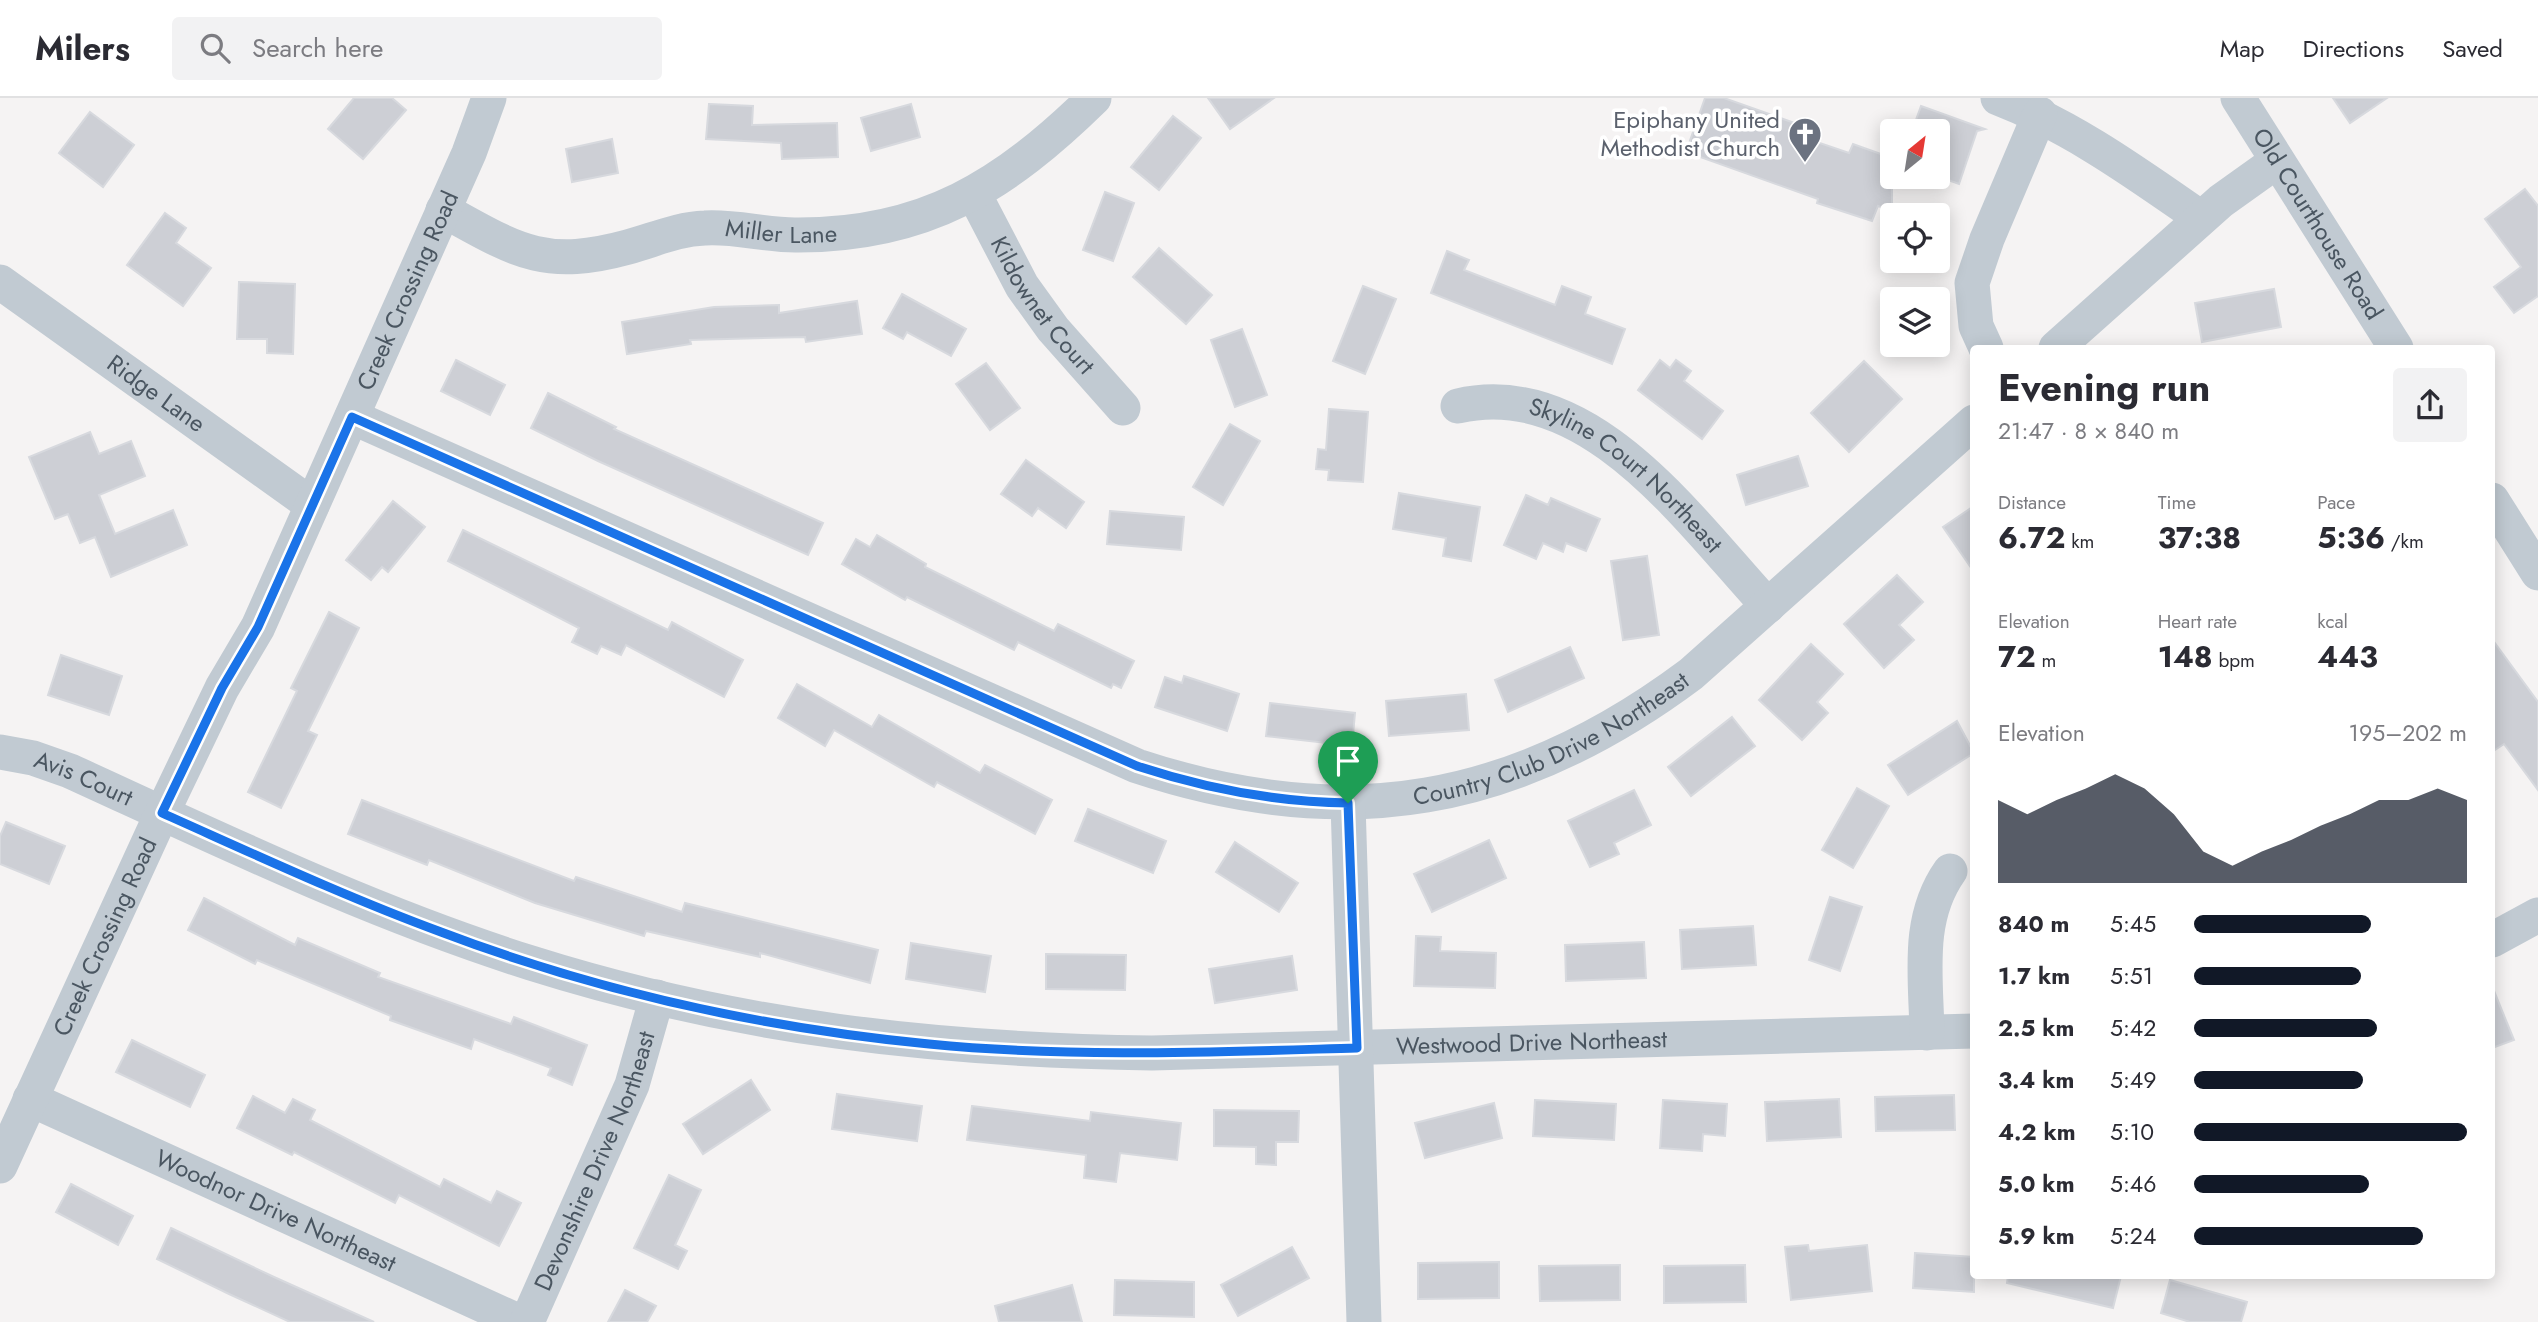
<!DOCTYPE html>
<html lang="en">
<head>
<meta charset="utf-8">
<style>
  body { margin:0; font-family:Jost,sans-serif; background:#f2f2f3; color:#2b2b33; height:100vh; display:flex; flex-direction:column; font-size:26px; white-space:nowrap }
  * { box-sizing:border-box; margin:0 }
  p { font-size:23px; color:#7c7c81 }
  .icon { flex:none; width:38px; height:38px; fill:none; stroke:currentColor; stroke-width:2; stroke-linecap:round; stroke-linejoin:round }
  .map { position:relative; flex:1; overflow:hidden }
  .side { position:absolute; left:1970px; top:247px; width:525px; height:934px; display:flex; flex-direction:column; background:#fff; border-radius:7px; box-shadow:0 4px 18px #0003 }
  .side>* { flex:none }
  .needle { width:46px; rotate:30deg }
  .fabs { position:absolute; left:1880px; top:21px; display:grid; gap:14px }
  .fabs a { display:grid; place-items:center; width:70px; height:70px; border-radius:7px; background:#fff; box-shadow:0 4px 18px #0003; font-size:35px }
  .pin { position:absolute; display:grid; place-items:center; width:60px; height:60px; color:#fff; margin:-72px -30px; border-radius:50% 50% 50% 0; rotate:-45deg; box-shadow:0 0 7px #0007 }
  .pin .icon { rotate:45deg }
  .round { display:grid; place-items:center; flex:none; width:74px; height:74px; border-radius:7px; background:#f2f2f3 }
  .overview { display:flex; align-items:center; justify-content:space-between; height:119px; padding:0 28px }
  h1 { font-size:38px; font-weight:700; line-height:52px }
  .figures { display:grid; grid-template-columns:repeat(3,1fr); gap:10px; height:119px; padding:7px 28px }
  .figures div { display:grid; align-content:center }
  .figures b { font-size:30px; font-weight:700 }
  .figures small { font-size:19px; font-weight:400 }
  .figures p { font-size:19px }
  .chart { height:196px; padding:14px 28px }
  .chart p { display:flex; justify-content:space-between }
  .chart svg { width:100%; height:126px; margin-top:7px; fill:#111827; opacity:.7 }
  ul { padding:0 28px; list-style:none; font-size:23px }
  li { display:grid; grid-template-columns:112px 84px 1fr; align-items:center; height:52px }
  li i { height:18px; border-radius:9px; background:#111827 }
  header { display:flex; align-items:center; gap:42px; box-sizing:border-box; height:98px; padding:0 35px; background:#fff; border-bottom:2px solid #e1e1e2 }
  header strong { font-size:33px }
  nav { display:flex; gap:38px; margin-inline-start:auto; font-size:24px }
  .search { width:490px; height:63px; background:#f2f2f3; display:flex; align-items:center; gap:18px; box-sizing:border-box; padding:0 24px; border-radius:7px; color:#7c7c81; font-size:26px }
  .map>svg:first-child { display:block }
</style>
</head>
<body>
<header>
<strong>Milers</strong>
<div class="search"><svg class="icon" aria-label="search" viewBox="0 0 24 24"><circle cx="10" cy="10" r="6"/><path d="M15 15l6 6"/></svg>Search here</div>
<nav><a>Map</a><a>Directions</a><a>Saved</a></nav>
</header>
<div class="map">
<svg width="2538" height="1224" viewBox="0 0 2538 1224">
  <rect width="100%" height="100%" fill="#f5f3f3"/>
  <g fill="#cdcfd5" stroke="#d7d9de" stroke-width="2">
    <path d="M 354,0 L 392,0 L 406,12 L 363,61 L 328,31 Z"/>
    <path d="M 1208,0 L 1274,0 L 1230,31 Z"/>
    <path d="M 1705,0 L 1724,0 L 1806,29 L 1802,39 L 1849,55 L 1853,46 L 1892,60 L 1892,113 L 1878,108 L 1872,123 L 1817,105 L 1818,101 L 1686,54 Z"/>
    <path d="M 2333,0 L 2387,0 L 2350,25 Z"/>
    <path d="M 709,6 L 753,8 L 752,27 L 837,25 L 838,59 L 782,61 L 781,45 L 706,41 Z"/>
    <path d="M 911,6 L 920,39 L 871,53 L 861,20 Z"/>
    <path d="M 1921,8 L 1985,31 L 1977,33 L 1959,86 L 1937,78 L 1937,33 L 1912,33 Z"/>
    <path d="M 90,14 L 134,47 L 103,89 L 59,55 Z"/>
    <path d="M 1173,18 L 1201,40 L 1159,92 L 1131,69 Z"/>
    <path d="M 612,41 L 618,75 L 572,84 L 566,51 Z"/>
    <path d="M 2525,91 L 2538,108 L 2538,198 L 2514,215 L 2494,189 L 2521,169 L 2485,121 Z"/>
    <path d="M 1105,94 L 1134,105 L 1113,163 L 1083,152 Z"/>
    <path d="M 165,115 L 186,130 L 176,145 L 211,170 L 183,208 L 127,167 Z"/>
    <path d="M 1159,150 L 1212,197 L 1186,226 L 1133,179 Z"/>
    <path d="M 1447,153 L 1469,162 L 1464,172 L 1555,207 L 1562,188 L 1591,199 L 1585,216 L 1625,231 L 1612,266 L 1431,195 Z"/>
    <path d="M 239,184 L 295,186 L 293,256 L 267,255 L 267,241 L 237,241 Z"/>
    <path d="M 1363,188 L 1396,201 L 1365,276 L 1333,263 Z"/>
    <path d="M 2274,191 L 2281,229 L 2202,244 L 2195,205 Z"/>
    <path d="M 902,196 L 966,231 L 951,258 L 907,234 L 903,241 L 883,230 Z"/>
    <path d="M 857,203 L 862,236 L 806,244 L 805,239 L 690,242 L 691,246 L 627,256 L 622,224 L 714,209 L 779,207 L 779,215 Z"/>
    <path d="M 1242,231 L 1267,297 L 1235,309 L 1211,242 Z"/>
    <path d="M 456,262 L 505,287 L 490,317 L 441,293 Z"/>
    <path d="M 1660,262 L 1670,270 L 1676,262 L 1691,273 L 1684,283 L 1723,313 L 1702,341 L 1638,292 Z"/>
    <path d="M 1864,263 L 1902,301 L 1849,354 L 1811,315 Z"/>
    <path d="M 986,265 L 1020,310 L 990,332 L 956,286 Z"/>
    <path d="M 548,295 L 616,329 L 614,331 L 823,425 L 808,457 L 598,363 L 531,330 Z"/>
    <path d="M 1329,311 L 1368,314 L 1363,384 L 1328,382 L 1329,372 L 1316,371 L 1318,351 L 1326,352 Z"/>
    <path d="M 1230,326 L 1260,343 L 1223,407 L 1193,389 Z"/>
    <path d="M 90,334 L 99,356 L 131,343 L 145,378 L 99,397 L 115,436 L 173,412 L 187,447 L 111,479 L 95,439 L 80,445 L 68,416 L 55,421 L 29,359 Z"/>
    <path d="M 1798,358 L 1808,388 L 1746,407 L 1737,377 Z"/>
    <path d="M 1026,362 L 1084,404 L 1066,430 L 1038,410 L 1032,418 L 1001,396 Z"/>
    <path d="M 1399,395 L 1480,409 L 1471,463 L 1443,458 L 1446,440 L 1393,431 Z"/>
    <path d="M 1526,397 L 1548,407 L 1551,400 L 1600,421 L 1586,453 L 1566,445 L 1563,454 L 1543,445 L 1536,461 L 1504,447 Z"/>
    <path d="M 393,403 L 425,429 L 388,474 L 382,469 L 371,482 L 346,462 Z"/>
    <path d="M 1974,408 L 1974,474 L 1943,429 Z"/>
    <path d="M 1110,413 L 1184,419 L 1181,452 L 1107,446 Z"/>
    <path d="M 463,432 L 668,532 L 672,524 L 743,562 L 724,599 L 626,547 L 621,557 L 601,548 L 597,556 L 572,544 L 579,530 L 448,463 Z"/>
    <path d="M 877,437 L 926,466 L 925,469 L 1054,533 L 1058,526 L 1134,563 L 1121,590 L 1113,586 L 1111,590 L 1018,544 L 1014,552 L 907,499 L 905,502 L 842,466 L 856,441 L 870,449 Z"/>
    <path d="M 1647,458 L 1659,537 L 1623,542 L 1611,463 Z"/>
    <path d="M 1897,477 L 1923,504 L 1899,527 L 1914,542 L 1884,570 L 1844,526 Z"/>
    <path d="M 329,514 L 359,530 L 308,633 L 317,637 L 281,710 L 248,694 L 297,593 L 291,590 Z"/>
    <path d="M 2492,541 L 2538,604 L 2538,692 L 2504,646 L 2492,654 Z"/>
    <path d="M 1811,546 L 1843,576 L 1817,604 L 1828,615 L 1802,642 L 1759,602 Z"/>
    <path d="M 1570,549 L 1584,580 L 1508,614 L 1495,582 Z"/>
    <path d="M 61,557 L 122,578 L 109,617 L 48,597 Z"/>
    <path d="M 1184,578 L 1239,596 L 1227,633 L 1155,609 L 1165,579 L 1182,585 Z"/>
    <path d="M 797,586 L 872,629 L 879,617 L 980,675 L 985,667 L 1052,702 L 1035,736 L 937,684 L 934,689 L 834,632 L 825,648 L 778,620 Z"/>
    <path d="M 1466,596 L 1469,632 L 1389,638 L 1386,603 Z"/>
    <path d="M 1270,605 L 1355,615 L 1352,648 L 1266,638 Z"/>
    <path d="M 1732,619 L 1755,648 L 1691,698 L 1668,669 Z"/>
    <path d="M 1957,623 L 1974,655 L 1908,697 L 1888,667 Z"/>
    <path d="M 1857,690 L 1889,708 L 1853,770 L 1822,752 Z"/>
    <path d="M 1634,692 L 1651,727 L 1614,745 L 1619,756 L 1590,769 L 1568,723 Z"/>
    <path d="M 362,702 L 574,783 L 576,779 L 682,814 L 685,805 L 878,852 L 870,885 L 760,855 L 760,859 L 646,833 L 644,838 L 535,805 L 429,762 L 427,767 L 348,736 Z"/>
    <path d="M 1088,711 L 1166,743 L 1153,775 L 1075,743 Z"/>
    <path d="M 6,724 L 65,748 L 49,786 L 0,766 L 0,738 Z"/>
    <path d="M 1489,742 L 1506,780 L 1432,814 L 1414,776 Z"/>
    <path d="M 1235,744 L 1298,785 L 1279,814 L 1216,774 Z"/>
    <path d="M 1830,799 L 1862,809 L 1840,873 L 1809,862 Z"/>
    <path d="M 204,800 L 295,847 L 298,840 L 380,875 L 378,879 L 511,926 L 514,919 L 587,947 L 572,987 L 548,977 L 551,970 L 474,941 L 471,951 L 390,922 L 391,918 L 257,862 L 255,866 L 188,832 Z"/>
    <path d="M 1753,828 L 1756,867 L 1682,871 L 1680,832 Z"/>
    <path d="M 1416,838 L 1441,839 L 1440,853 L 1496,855 L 1495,890 L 1414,888 Z"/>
    <path d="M 1644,844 L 1646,880 L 1566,883 L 1565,847 Z"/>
    <path d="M 911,845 L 991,858 L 985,894 L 906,881 Z"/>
    <path d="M 1046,856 L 1126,857 L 1125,892 L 1046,891 Z"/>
    <path d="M 1292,858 L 1297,892 L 1215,905 L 1209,871 Z"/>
    <path d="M 2492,888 L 2514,942 L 2492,950 Z"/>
    <path d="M 132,942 L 205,977 L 190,1009 L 116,974 Z"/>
    <path d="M 751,982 L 770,1012 L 703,1056 L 683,1026 Z"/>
    <path d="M 837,996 L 922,1008 L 917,1043 L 832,1031 Z"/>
    <path d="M 1954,997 L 1955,1032 L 1876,1033 L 1875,999 Z"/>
    <path d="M 253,998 L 285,1015 L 293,1001 L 315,1012 L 310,1022 L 440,1089 L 444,1081 L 491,1105 L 497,1093 L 521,1105 L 499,1148 L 399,1097 L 395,1105 L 294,1054 L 292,1057 L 237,1030 Z"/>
    <path d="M 1839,1001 L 1841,1039 L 1767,1043 L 1765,1004 Z"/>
    <path d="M 1535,1002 L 1616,1006 L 1614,1042 L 1533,1038 Z"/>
    <path d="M 1663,1002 L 1727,1006 L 1725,1038 L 1703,1036 L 1702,1053 L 1660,1050 Z"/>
    <path d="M 1494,1005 L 1502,1040 L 1425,1060 L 1415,1025 Z"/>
    <path d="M 972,1008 L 1090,1023 L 1091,1014 L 1181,1025 L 1177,1062 L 1120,1055 L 1116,1084 L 1084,1080 L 1086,1057 L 967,1042 Z"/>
    <path d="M 1214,1012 L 1299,1013 L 1298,1044 L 1276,1044 L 1276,1067 L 1256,1066 L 1256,1049 L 1214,1048 Z"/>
    <path d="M 669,1077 L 701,1092 L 675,1147 L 687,1153 L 678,1171 L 634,1150 Z"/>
    <path d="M 71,1086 L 133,1118 L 118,1147 L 56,1114 Z"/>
    <path d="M 171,1130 L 274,1179 L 374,1224 L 290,1224 L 229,1196 L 157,1161 Z"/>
    <path d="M 1808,1147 L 1809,1153 L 1867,1147 L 1872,1193 L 1791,1202 L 1785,1149 Z"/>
    <path d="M 1292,1149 L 1309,1180 L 1238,1218 L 1221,1187 Z"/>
    <path d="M 1915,1155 L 1974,1159 L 1974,1194 L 1913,1190 Z"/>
    <path d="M 1499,1164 L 1499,1200 L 1418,1201 L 1418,1165 Z"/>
    <path d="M 1620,1167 L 1620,1202 L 1540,1203 L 1539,1168 Z"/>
    <path d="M 1745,1167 L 1746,1204 L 1664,1205 L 1664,1168 Z"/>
    <path d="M 2008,1178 L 2121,1178 L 2113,1210 L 2007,1185 Z"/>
    <path d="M 1115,1182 L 1194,1184 L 1194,1219 L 1114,1217 Z"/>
    <path d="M 2170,1182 L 2247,1204 L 2241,1224 L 2190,1224 L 2161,1215 Z"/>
    <path d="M 1072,1187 L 1082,1224 L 999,1224 L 995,1208 Z"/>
    <path d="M 625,1192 L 656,1208 L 647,1224 L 608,1224 Z"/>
  </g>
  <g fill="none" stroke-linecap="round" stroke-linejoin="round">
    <g stroke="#c1cad2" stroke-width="35">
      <path d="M 1998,0 C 2073,29 2136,75 2201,120"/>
      <path id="s1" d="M 2238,0 L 2396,250"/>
      <path id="s2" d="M 974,96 L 1022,188 L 1053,231 L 1123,310"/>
      <path id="s3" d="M 443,112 C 515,152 544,172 628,149 C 654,142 677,131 705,130 C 734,128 765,137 795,137 C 925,138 1004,88 1094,0"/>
      <path id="s4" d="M 0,184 L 312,407"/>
      <path d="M 1986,250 L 1976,228 L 1972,185 L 1987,141 L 2040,16"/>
      <path d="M 2056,250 L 2221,103 L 2277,63"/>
      <path id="s5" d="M 1458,308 C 1589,277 1690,424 1768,508"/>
      <path id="s6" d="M 352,319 L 1137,668 C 1345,737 1516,707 1691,576 L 1974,324"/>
      <path d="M 2492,402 L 2538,475"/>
      <path id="s7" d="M 0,654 L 33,660 L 70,673 C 221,742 372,815 531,865 C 737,930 936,952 1152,955 L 1974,933"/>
      <path d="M 1348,705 L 1364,1224"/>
      <path d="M 2492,842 L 2538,817"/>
      <path d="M 1927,935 C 1926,878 1916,821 1950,773"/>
      <path id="s8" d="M 30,1001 L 520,1224"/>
      <path id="s9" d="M 0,1068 L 162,715 L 222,590 L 258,529 L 469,55 L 489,0"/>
      <path id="s10" d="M 527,1224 L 632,987 L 657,899"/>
    </g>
  </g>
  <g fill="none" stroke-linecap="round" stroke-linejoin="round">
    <defs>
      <path id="route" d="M 352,319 L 1137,668 C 1207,691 1274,704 1348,705 L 1357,950 C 1214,954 1071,960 929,946 C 764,930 596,893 441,834 C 346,799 254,756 162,715 L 222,590 L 258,529 Z"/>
    </defs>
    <use href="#route" stroke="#fff" stroke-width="14"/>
    <use href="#route" stroke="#1a73e8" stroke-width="9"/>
  </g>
  <defs>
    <symbol id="church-pin" viewBox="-11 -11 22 30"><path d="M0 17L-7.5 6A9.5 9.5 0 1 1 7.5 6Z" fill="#6b7280" stroke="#fff"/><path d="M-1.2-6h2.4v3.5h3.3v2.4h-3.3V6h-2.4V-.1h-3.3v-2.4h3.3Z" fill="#fff"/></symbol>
  </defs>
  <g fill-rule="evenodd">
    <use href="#church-pin" x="1786" y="17" width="38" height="52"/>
  </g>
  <g text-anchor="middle" stroke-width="7" stroke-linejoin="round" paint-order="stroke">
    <g font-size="24" fill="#5b616d" stroke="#fff" text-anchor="end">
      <text x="1780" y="30">Epiphany United<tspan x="1780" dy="28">Methodist Church</tspan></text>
    </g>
    <g font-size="24" fill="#4a5661" stroke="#fff">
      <text dy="8" stroke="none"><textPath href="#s1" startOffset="149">Old Courthouse Road</textPath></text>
      <text dy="8" stroke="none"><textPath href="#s3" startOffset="352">Miller Lane</textPath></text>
      <text dy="8" stroke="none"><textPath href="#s9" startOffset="966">Creek Crossing Road</textPath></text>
      <text dy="8" stroke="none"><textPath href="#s2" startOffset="131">Kildownet Court</textPath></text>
      <text dy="8" stroke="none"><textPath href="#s4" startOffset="192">Ridge Lane</textPath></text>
      <text dy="8" stroke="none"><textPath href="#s5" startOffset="192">Skyline Court Northeast</textPath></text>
      <text dy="8" stroke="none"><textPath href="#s6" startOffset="1290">Country Club Drive Northeast</textPath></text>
      <text dy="8" stroke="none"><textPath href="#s7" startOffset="88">Avis Court</textPath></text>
      <text dy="8" stroke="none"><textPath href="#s9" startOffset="252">Creek Crossing Road</textPath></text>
      <text dy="8" stroke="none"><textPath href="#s7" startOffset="1582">Westwood Drive Northeast</textPath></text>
      <text dy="8" stroke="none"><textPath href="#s10" startOffset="175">Devonshire Drive Northeast</textPath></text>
      <text dy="8" stroke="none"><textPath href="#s8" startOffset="270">Woodnor Drive Northeast</textPath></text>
    </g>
  </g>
</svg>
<div class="fabs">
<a><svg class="needle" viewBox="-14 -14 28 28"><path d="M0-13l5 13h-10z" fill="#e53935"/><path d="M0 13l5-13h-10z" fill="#7c7c81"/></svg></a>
<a><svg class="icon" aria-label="locate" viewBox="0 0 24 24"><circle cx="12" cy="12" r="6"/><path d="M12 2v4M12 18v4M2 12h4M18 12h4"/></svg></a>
<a><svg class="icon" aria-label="layers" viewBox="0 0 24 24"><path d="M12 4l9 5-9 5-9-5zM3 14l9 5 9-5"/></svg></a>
</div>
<div class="pin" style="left:1348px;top:705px;background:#1e9e55"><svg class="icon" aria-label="arrive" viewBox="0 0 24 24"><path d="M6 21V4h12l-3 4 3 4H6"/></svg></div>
<section class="side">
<div class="overview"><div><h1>Evening run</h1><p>21:47 · 8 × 840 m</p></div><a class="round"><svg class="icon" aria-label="share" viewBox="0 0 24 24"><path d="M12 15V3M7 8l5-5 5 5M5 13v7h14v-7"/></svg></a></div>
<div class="figures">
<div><p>Distance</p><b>6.72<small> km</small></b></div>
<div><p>Time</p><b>37:38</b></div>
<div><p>Pace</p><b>5:36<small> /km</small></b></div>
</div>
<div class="figures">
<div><p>Elevation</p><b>72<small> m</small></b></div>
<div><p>Heart rate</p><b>148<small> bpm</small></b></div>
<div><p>kcal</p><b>443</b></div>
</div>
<div class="chart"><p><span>Elevation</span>195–202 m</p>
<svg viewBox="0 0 160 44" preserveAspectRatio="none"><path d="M0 44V15L10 20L20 15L30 11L40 6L50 11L60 20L70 33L80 38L90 33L100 29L110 24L120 20L130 15L140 15L150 11L160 15V44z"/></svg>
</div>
<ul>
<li><b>840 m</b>5:45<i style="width:65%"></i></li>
<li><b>1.7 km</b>5:51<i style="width:61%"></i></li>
<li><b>2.5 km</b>5:42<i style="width:67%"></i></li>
<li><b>3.4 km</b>5:49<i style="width:62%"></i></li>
<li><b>4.2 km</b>5:10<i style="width:100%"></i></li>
<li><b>5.0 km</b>5:46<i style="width:64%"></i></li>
<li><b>5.9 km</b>5:24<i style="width:84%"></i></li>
</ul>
</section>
</div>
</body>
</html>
